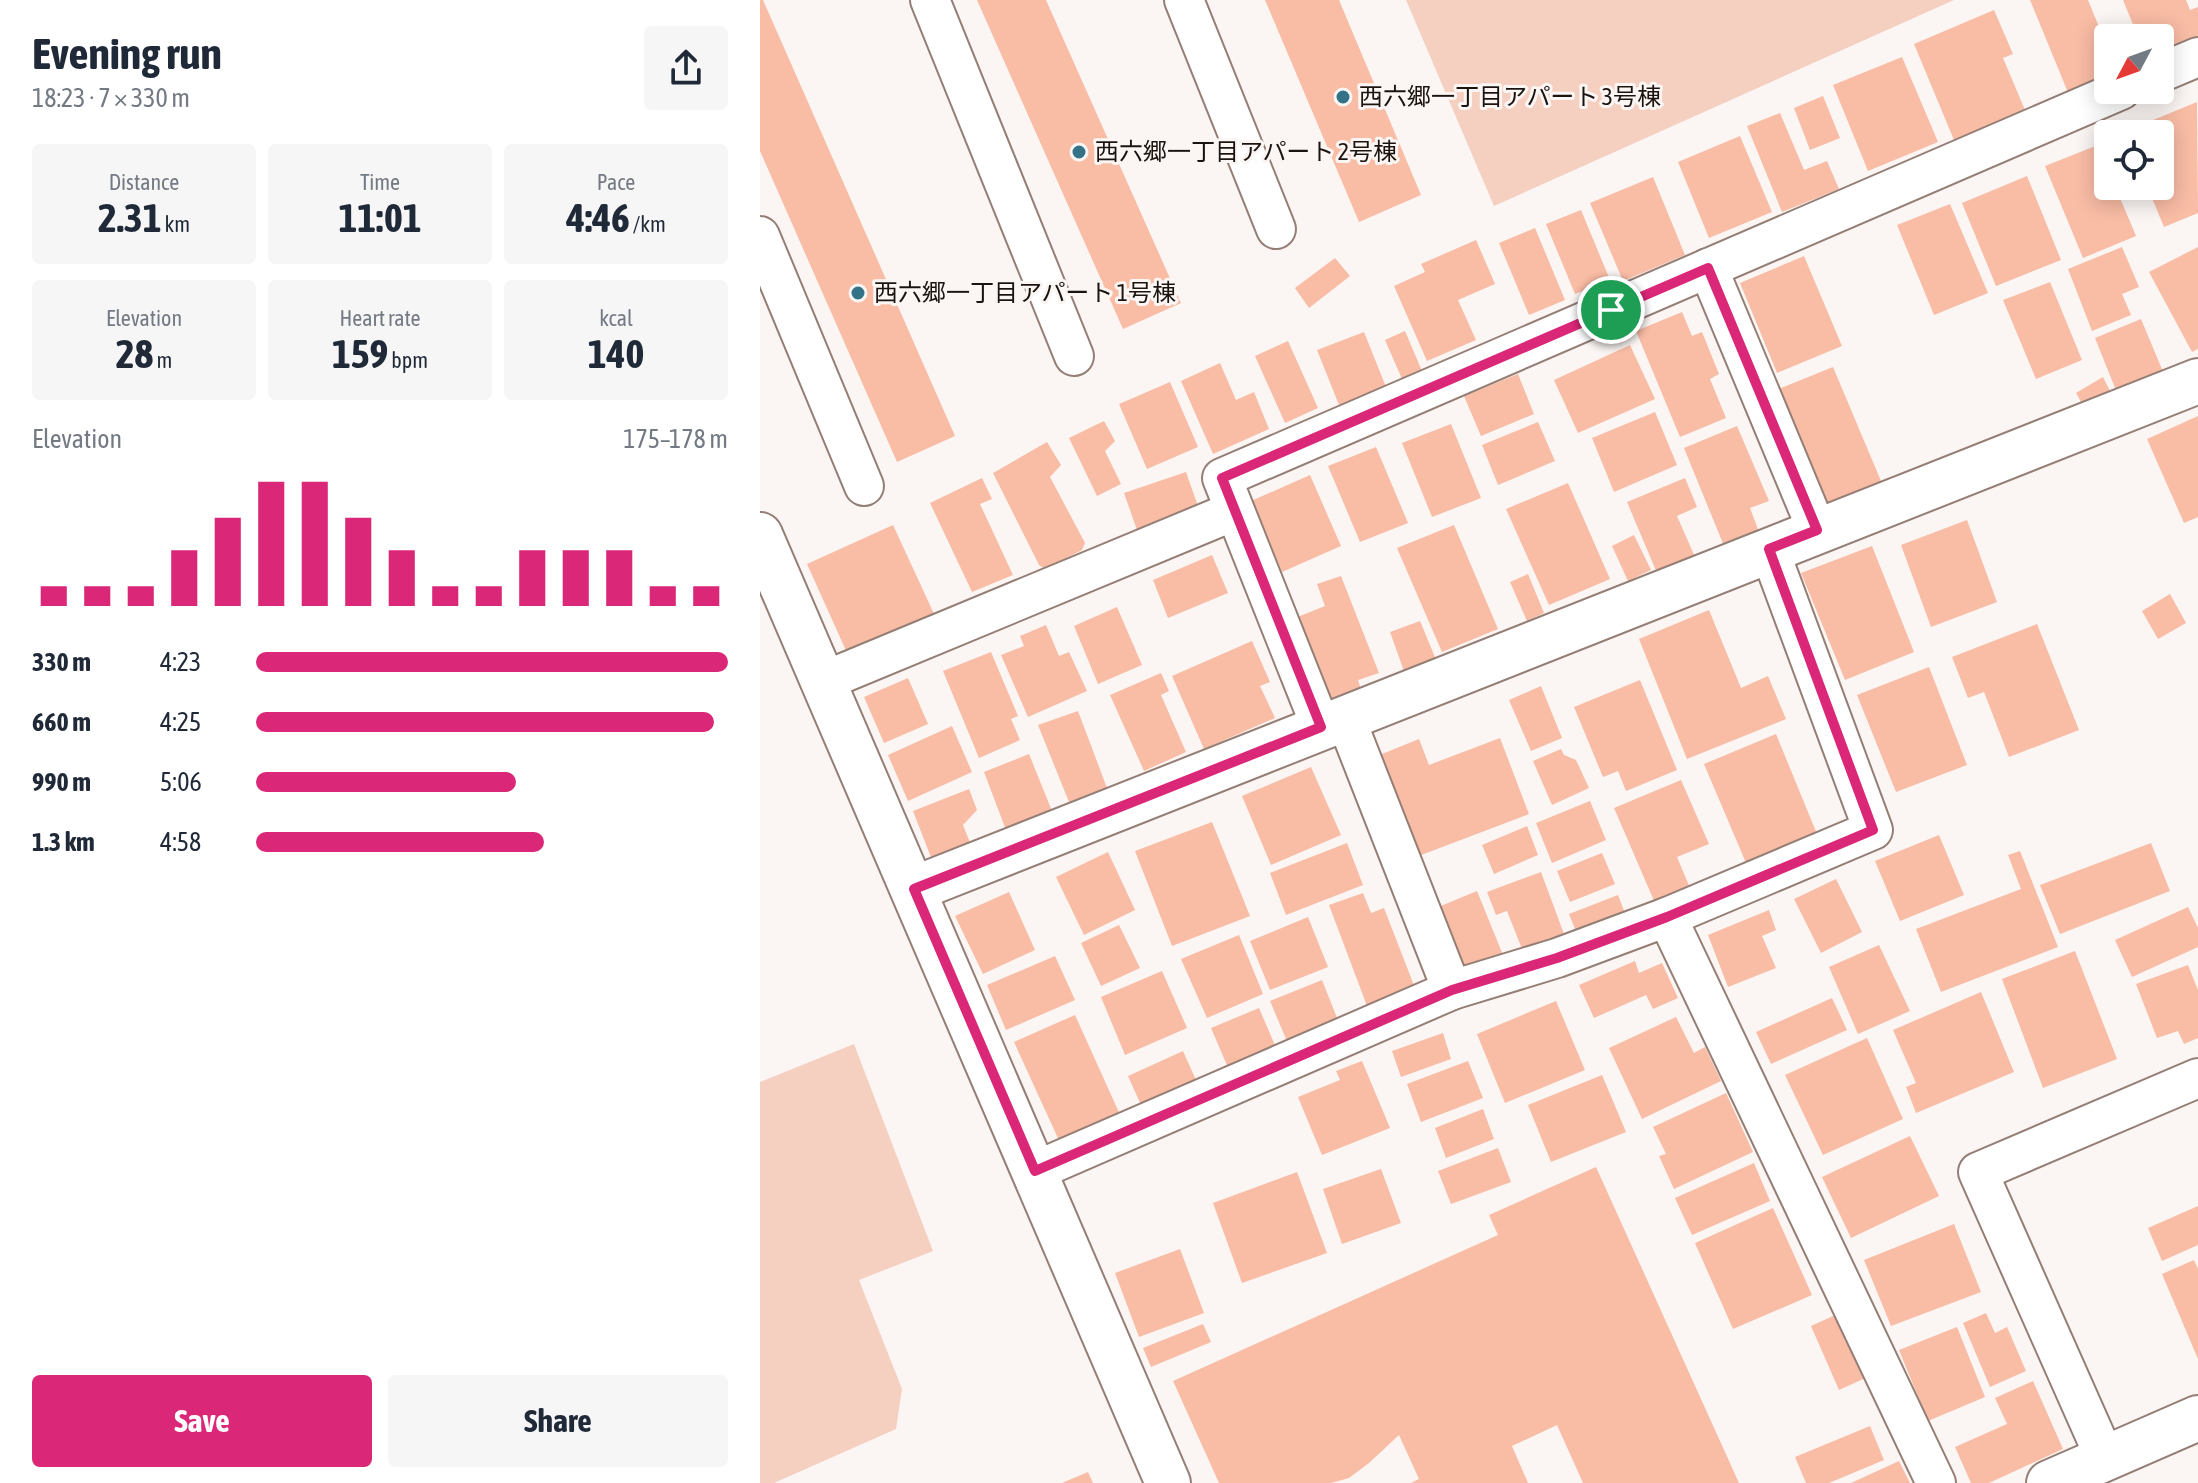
<!DOCTYPE html>
<html lang="en">
<head>
<meta charset="utf-8">
<style>
  body { margin:0; font-family:"Asap Condensed","Noto Sans JP",sans-serif; background:#f6f6f7; color:#1f2937; height:100vh; display:flex; flex-direction:column; font-size:30px; white-space:nowrap }
  * { box-sizing:border-box; margin:0 }
  p { font-size:26px; color:#747a83 }
  .icon { flex:none; width:44px; height:44px; fill:none; stroke:currentColor; stroke-width:2; stroke-linecap:round; stroke-linejoin:round }
  .map { position:relative; flex:1; overflow:hidden }
  .sheet { display:flex; flex-direction:column; background:#fff; width:760px }
  .sheet>* { flex:none }
  .needle { width:52px; rotate:229deg }
  .controls { position:absolute; left:1334px; top:24px; display:grid; gap:16px }
  .controls a { display:grid; place-items:center; width:80px; height:80px; border-radius:8px; background:#fff; box-shadow:0 4px 20px #0003; font-size:40px }
  .pin { position:absolute; display:grid; place-items:center; width:68px; height:68px; color:#fff; margin:-34px; border:4px solid #fff; border-radius:50%; box-shadow:0 2px 8px #0007 }
  .round { display:grid; place-items:center; flex:none; width:84px; height:84px; border-radius:8px; background:#f6f6f7 }
  .headline { display:flex; align-items:center; justify-content:space-between; height:136px; padding:0 32px }
  h1 { font-size:44px; font-weight:700; line-height:60px }
  .figures { display:grid; grid-template-columns:repeat(3,1fr); gap:12px; height:136px; padding:8px 32px }
  .figures div { display:grid; align-content:center; border-radius:8px; background:#f6f6f7; text-align:center }
  .figures b { font-size:40px; font-weight:700 }
  .figures small { font-size:22px; font-weight:400 }
  .figures p { font-size:22px }
  .chart { height:224px; padding:16px 32px }
  .chart p { display:flex; justify-content:space-between }
  .chart svg { width:100%; height:144px; margin-top:8px; stroke:#db2777; stroke-width:6 }
  .action { display:flex; gap:16px; margin-top:auto; padding:16px 32px }
  .action a { flex:1; height:92px; border-radius:8px; background:#db2777; color:#fff; font-size:32px; font-weight:700; line-height:92px; text-align:center }
  .action a+a { background:#f6f6f7; color:#1f2937 }
  ul { padding:0 32px; list-style:none; font-size:26px }
  li { display:grid; grid-template-columns:128px 96px 1fr; align-items:center; height:60px }
  li i { height:20px; border-radius:10px; background:#db2777 }
  main { display:flex; flex:1; min-height:0 }
  .map>svg:first-child { display:block }
</style>
</head>
<body>
<main>
<section class="sheet">
<div class="headline"><div><h1>Evening run</h1><p>18:23 · 7 × 330 m</p></div><a class="round"><svg class="icon" aria-label="share" viewBox="0 0 24 24"><path d="M12 15V3M7 8l5-5 5 5M5 13v7h14v-7"/></svg></a></div>
<div class="figures">
<div><p>Distance</p><b>2.31<small> km</small></b></div>
<div><p>Time</p><b>11:01</b></div>
<div><p>Pace</p><b>4:46<small> /km</small></b></div>
</div>
<div class="figures">
<div><p>Elevation</p><b>28<small> m</small></b></div>
<div><p>Heart rate</p><b>159<small> bpm</small></b></div>
<div><p>kcal</p><b>140</b></div>
</div>
<div class="chart"><p><span>Elevation</span>175–178 m</p>
<svg viewBox="0 0 160 44" preserveAspectRatio="none"><path d="M5 44V38M15 44V38M25 44V38M35 44V27M45 44V17M55 44V6M65 44V6M75 44V17M85 44V27M95 44V38M105 44V38M115 44V27M125 44V27M135 44V27M145 44V38M155 44V38"/></svg>
</div>
<ul>
<li><b>330 m</b>4:23<i style="width:100%"></i></li>
<li><b>660 m</b>4:25<i style="width:97%"></i></li>
<li><b>990 m</b>5:06<i style="width:55%"></i></li>
<li><b>1.3 km</b>4:58<i style="width:61%"></i></li>
</ul>
<div class="action"><a>Save</a><a>Share</a></div>
</section>
<div class="map">
<svg width="1438" height="1483" viewBox="0 0 1438 1483">
  <rect width="100%" height="100%" fill="#fbf6f4"/>
  <g fill="#f5cfc0">
    <path d="M 646,0 L 1194,0 L 734,206 Z"/>
    <path d="M 94,1044 L 173,1251 L 99,1280 L 142,1389 L 136,1429 L 14,1483 L 0,1483 L 0,1082 Z"/>
  </g>
  <g fill="#f9bca5">
    <path d="M 0,0 L 3,0 L 195,436 L 137,462 L 0,151 Z"/>
    <path d="M 217,0 L 286,0 L 421,303 L 363,329 Z"/>
    <path d="M 505,0 L 579,0 L 661,195 L 599,222 Z"/>
    <path d="M 1270,0 L 1328,0 L 1348,49 L 1348,79 L 1309,95 Z"/>
    <path d="M 1363,0 L 1426,0 L 1430,10 L 1438,7 L 1438,36 L 1402,51 L 1400,38 L 1397,38 L 1392,26 L 1376,32 Z"/>
    <path d="M 1234,10 L 1253,54 L 1243,58 L 1265,110 L 1194,140 L 1154,44 Z"/>
    <path d="M 1142,57 L 1178,142 L 1108,171 L 1073,85 Z"/>
    <path d="M 1063,96 L 1080,138 L 1050,150 L 1034,108 Z"/>
    <path d="M 1437,102 L 1438,213 L 1404,227 L 1387,186 L 1400,186 L 1400,134 L 1365,134 L 1364,132 Z"/>
    <path d="M 1020,113 L 1044,170 L 1067,161 L 1079,189 L 1022,212 L 987,126 Z"/>
    <path d="M 980,136 L 1012,212 L 949,238 L 918,162 Z"/>
    <path d="M 1338,145 L 1348,170 L 1348,186 L 1355,186 L 1376,236 L 1323,258 L 1285,166 Z"/>
    <path d="M 1267,176 L 1301,260 L 1236,286 L 1202,203 Z"/>
    <path d="M 893,177 L 925,255 L 863,281 L 830,203 Z"/>
    <path d="M 1190,204 L 1228,293 L 1174,315 L 1137,225 Z"/>
    <path d="M 821,210 L 850,280 L 815,294 L 786,224 Z"/>
    <path d="M 775,228 L 805,300 L 769,315 L 739,243 Z"/>
    <path d="M 716,240 L 735,284 L 698,300 L 716,340 L 667,361 L 634,286 L 665,272 L 661,264 Z"/>
    <path d="M 1362,247 L 1379,287 L 1362,294 L 1371,315 L 1332,331 L 1308,269 Z"/>
    <path d="M 1438,247 L 1438,349 L 1432,352 L 1389,272 Z"/>
    <path d="M 1044,256 L 1082,346 L 1017,373 L 980,283 Z"/>
    <path d="M 575,258 L 590,276 L 549,308 L 535,288 Z"/>
    <path d="M 1290,282 L 1322,360 L 1276,379 L 1243,300 Z"/>
    <path d="M 922,312 L 932,336 L 942,332 L 959,374 L 950,379 L 966,418 L 920,437 L 876,331 Z"/>
    <path d="M 1381,319 L 1404,374 L 1357,393 L 1335,338 Z"/>
    <path d="M 645,331 L 662,371 L 642,379 L 625,340 Z"/>
    <path d="M 604,332 L 626,387 L 579,405 L 557,350 Z"/>
    <path d="M 528,341 L 558,408 L 525,423 L 495,356 Z"/>
    <path d="M 870,345 L 895,399 L 818,433 L 794,380 Z"/>
    <path d="M 460,363 L 476,400 L 494,392 L 509,429 L 453,454 L 421,381 Z"/>
    <path d="M 1073,367 L 1121,481 L 1057,508 L 1009,393 Z"/>
    <path d="M 758,374 L 774,414 L 721,436 L 704,396 Z"/>
    <path d="M 1343,377 L 1351,393 L 1325,409 L 1316,393 Z"/>
    <path d="M 410,382 L 438,447 L 387,469 L 359,404 Z"/>
    <path d="M 895,412 L 917,465 L 854,492 L 832,438 Z"/>
    <path d="M 1438,416 L 1438,517 L 1424,523 L 1387,439 Z"/>
    <path d="M 344,421 L 355,441 L 345,451 L 361,484 L 337,496 L 309,438 Z"/>
    <path d="M 778,422 L 795,461 L 738,485 L 722,445 Z"/>
    <path d="M 691,424 L 721,498 L 672,517 L 642,443 Z"/>
    <path d="M 977,426 L 1009,501 L 990,508 L 999,532 L 964,546 L 924,448 Z"/>
    <path d="M 287,442 L 301,465 L 290,477 L 325,543 L 322,550 L 285,569 L 279,565 L 233,473 Z"/>
    <path d="M 616,447 L 648,523 L 600,542 L 568,466 Z"/>
    <path d="M 426,472 L 439,509 L 377,530 L 364,493 Z"/>
    <path d="M 550,475 L 581,546 L 522,572 L 491,501 Z"/>
    <path d="M 222,478 L 232,499 L 220,504 L 253,575 L 212,592 L 170,503 Z"/>
    <path d="M 925,478 L 937,507 L 917,516 L 935,557 L 897,573 L 867,502 Z"/>
    <path d="M 808,483 L 850,579 L 789,605 L 746,509 Z"/>
    <path d="M 1207,520 L 1237,602 L 1171,627 L 1141,545 Z"/>
    <path d="M 133,525 L 175,616 L 88,655 L 47,564 Z"/>
    <path d="M 694,525 L 738,629 L 682,652 L 637,548 Z"/>
    <path d="M 874,535 L 891,570 L 868,581 L 852,546 Z"/>
    <path d="M 1112,546 L 1154,652 L 1085,680 L 1041,573 Z"/>
    <path d="M 452,555 L 468,593 L 408,618 L 393,580 Z"/>
    <path d="M 768,574 L 784,613 L 767,621 L 750,582 Z"/>
    <path d="M 581,576 L 619,673 L 598,680 L 602,693 L 570,706 L 535,618 L 565,606 L 557,584 Z"/>
    <path d="M 1410,594 L 1426,623 L 1398,639 L 1382,611 Z"/>
    <path d="M 357,607 L 382,665 L 338,684 L 314,626 Z"/>
    <path d="M 949,610 L 981,688 L 1008,676 L 1026,719 L 927,759 L 879,639 Z"/>
    <path d="M 660,621 L 677,662 L 645,674 L 630,632 Z"/>
    <path d="M 1277,624 L 1319,730 L 1249,757 L 1224,692 L 1208,698 L 1192,657 Z"/>
    <path d="M 286,625 L 299,656 L 309,652 L 327,691 L 268,717 L 241,655 L 264,646 L 260,636 Z"/>
    <path d="M 492,641 L 510,682 L 500,686 L 515,718 L 444,749 L 412,676 Z"/>
    <path d="M 231,652 L 258,716 L 251,719 L 260,740 L 219,758 L 183,671 Z"/>
    <path d="M 1169,667 L 1207,765 L 1136,792 L 1097,695 Z"/>
    <path d="M 401,673 L 409,691 L 401,695 L 426,752 L 384,771 L 350,695 Z"/>
    <path d="M 148,678 L 168,724 L 124,743 L 104,697 Z"/>
    <path d="M 880,680 L 917,770 L 866,791 L 858,771 L 843,777 L 814,707 Z"/>
    <path d="M 781,686 L 802,738 L 771,751 L 749,700 Z"/>
    <path d="M 318,711 L 347,788 L 309,802 L 278,725 Z"/>
    <path d="M 192,726 L 212,772 L 148,801 L 128,755 Z"/>
    <path d="M 1016,734 L 1057,834 L 986,863 L 944,764 Z"/>
    <path d="M 740,738 L 769,814 L 656,857 L 617,756 L 659,739 L 669,765 Z"/>
    <path d="M 801,749 L 804,755 L 816,760 L 829,788 L 792,805 L 773,761 Z"/>
    <path d="M 269,754 L 292,811 L 246,830 L 224,772 Z"/>
    <path d="M 551,767 L 581,835 L 511,865 L 482,796 Z"/>
    <path d="M 921,780 L 949,844 L 917,857 L 930,888 L 895,903 L 854,808 Z"/>
    <path d="M 209,789 L 217,810 L 203,825 L 213,850 L 174,865 L 153,811 Z"/>
    <path d="M 830,801 L 846,840 L 792,863 L 776,823 Z"/>
    <path d="M 452,822 L 490,916 L 412,946 L 375,851 Z"/>
    <path d="M 767,826 L 778,855 L 734,874 L 722,845 Z"/>
    <path d="M 1179,835 L 1204,895 L 1140,921 L 1115,861 Z"/>
    <path d="M 587,843 L 603,885 L 526,915 L 510,873 Z"/>
    <path d="M 1391,843 L 1410,891 L 1300,934 L 1280,885 Z"/>
    <path d="M 1260,851 L 1298,947 L 1181,992 L 1156,929 L 1261,889 L 1248,855 Z"/>
    <path d="M 348,852 L 375,910 L 324,935 L 296,877 Z"/>
    <path d="M 842,853 L 855,884 L 810,902 L 797,871 Z"/>
    <path d="M 781,872 L 804,934 L 762,949 L 747,911 L 736,915 L 727,892 Z"/>
    <path d="M 1076,879 L 1102,932 L 1061,953 L 1034,899 Z"/>
    <path d="M 717,891 L 745,960 L 706,976 L 676,908 Z"/>
    <path d="M 249,892 L 275,950 L 223,974 L 195,916 Z"/>
    <path d="M 603,893 L 611,913 L 624,908 L 655,988 L 607,1006 L 569,905 Z"/>
    <path d="M 858,895 L 866,916 L 817,934 L 809,914 Z"/>
    <path d="M 1428,907 L 1438,928 L 1438,947 L 1372,977 L 1355,940 Z"/>
    <path d="M 1009,910 L 1016,930 L 1002,936 L 1016,968 L 968,987 L 948,935 Z"/>
    <path d="M 548,917 L 568,967 L 510,990 L 490,941 Z"/>
    <path d="M 359,925 L 380,968 L 341,986 L 321,943 Z"/>
    <path d="M 479,935 L 503,994 L 447,1018 L 421,959 Z"/>
    <path d="M 1119,945 L 1150,1011 L 1098,1034 L 1069,967 Z"/>
    <path d="M 1315,951 L 1357,1059 L 1283,1088 L 1242,979 Z"/>
    <path d="M 295,956 L 315,1000 L 246,1030 L 227,985 Z"/>
    <path d="M 875,961 L 879,973 L 902,963 L 918,998 L 893,1009 L 886,995 L 834,1018 L 819,985 Z"/>
    <path d="M 1428,965 L 1438,990 L 1438,1038 L 1424,1044 L 1418,1031 L 1397,1038 L 1376,984 Z"/>
    <path d="M 402,971 L 427,1028 L 365,1055 L 341,997 Z"/>
    <path d="M 562,980 L 583,1033 L 532,1053 L 510,1001 Z"/>
    <path d="M 1221,992 L 1254,1072 L 1156,1113 L 1146,1087 L 1156,1083 L 1133,1030 Z"/>
    <path d="M 1072,998 L 1087,1030 L 1011,1064 L 996,1032 Z"/>
    <path d="M 796,1001 L 825,1070 L 745,1103 L 717,1034 Z"/>
    <path d="M 499,1008 L 520,1057 L 472,1077 L 451,1028 Z"/>
    <path d="M 315,1015 L 362,1119 L 302,1147 L 254,1042 Z"/>
    <path d="M 916,1017 L 934,1053 L 945,1047 L 961,1081 L 882,1119 L 849,1048 Z"/>
    <path d="M 683,1033 L 691,1059 L 641,1077 L 632,1051 Z"/>
    <path d="M 1107,1038 L 1143,1119 L 1063,1155 L 1025,1075 Z"/>
    <path d="M 423,1051 L 440,1089 L 385,1114 L 368,1076 Z"/>
    <path d="M 602,1061 L 630,1128 L 562,1155 L 538,1097 L 580,1080 L 576,1071 Z"/>
    <path d="M 708,1061 L 723,1098 L 661,1122 L 647,1084 Z"/>
    <path d="M 842,1075 L 866,1132 L 791,1162 L 768,1105 Z"/>
    <path d="M 966,1093 L 993,1152 L 914,1189 L 899,1156 L 906,1154 L 893,1127 Z"/>
    <path d="M 723,1109 L 734,1139 L 686,1158 L 675,1128 Z"/>
    <path d="M 1150,1136 L 1179,1196 L 1091,1238 L 1062,1177 Z"/>
    <path d="M 738,1148 L 751,1182 L 691,1204 L 678,1171 Z"/>
    <path d="M 994,1163 L 1010,1201 L 932,1235 L 915,1198 Z"/>
    <path d="M 836,1167 L 979,1483 L 823,1483 L 797,1425 L 752,1446 L 768,1483 L 651,1483 L 659,1479 L 639,1435 L 609,1463 L 589,1478 L 571,1483 L 459,1483 L 413,1381 L 738,1235 L 729,1215 Z"/>
    <path d="M 621,1169 L 641,1223 L 582,1244 L 563,1189 Z"/>
    <path d="M 537,1172 L 567,1253 L 482,1283 L 453,1203 Z"/>
    <path d="M 1438,1206 L 1438,1245 L 1402,1261 L 1388,1228 Z"/>
    <path d="M 1013,1208 L 1052,1295 L 973,1329 L 935,1243 Z"/>
    <path d="M 1194,1224 L 1221,1292 L 1131,1326 L 1104,1260 Z"/>
    <path d="M 420,1249 L 444,1313 L 379,1337 L 355,1273 Z"/>
    <path d="M 1434,1260 L 1438,1269 L 1438,1359 L 1402,1274 Z"/>
    <path d="M 1082,1312 L 1112,1375 L 1079,1390 L 1051,1326 Z"/>
    <path d="M 1226,1313 L 1235,1333 L 1247,1327 L 1266,1371 L 1230,1387 L 1203,1323 Z"/>
    <path d="M 443,1324 L 451,1342 L 391,1367 L 383,1348 Z"/>
    <path d="M 1197,1327 L 1225,1397 L 1168,1421 L 1139,1350 Z"/>
    <path d="M 1273,1381 L 1303,1449 L 1229,1483 L 1211,1483 L 1195,1447 L 1247,1424 L 1235,1398 Z"/>
    <path d="M 1110,1426 L 1124,1460 L 1069,1483 L 1046,1483 L 1035,1457 Z"/>
    <path d="M 1139,1461 L 1150,1483 L 1091,1483 Z"/>
    <path d="M 328,1472 L 333,1483 L 302,1483 Z"/>
  </g>
  <g fill="none" stroke-linecap="round" stroke-linejoin="round">
    <defs>
      <g id="service">
        <path d="M 170,0 L 314,356"/>
        <path d="M 424,0 L 516,229"/>
        <path d="M 1400,73 L 1438,57"/>
        <path d="M 0,236 L 104,486"/>
        <path d="M 948,268 L 1057,530"/>
        <path d="M 64,681 L 474,511"/>
        <path d="M 585,717 L 692,990 L 797,958 L 907,917 L 1113,830 L 1009,549"/>
        <path d="M 561,727 L 462,478 L 1361,90"/>
        <path d="M 907,917 L 1176,1483"/>
        <path d="M 275,1171 L 692,990"/>
        <path d="M 1345,1458 L 1218,1172 L 1438,1078"/>
      </g>
      <g id="minor">
        <path d="M 154,889 L 1438,381"/>
        <path d="M 1289,1483 L 1438,1418"/>
      </g>
      <path id="tertiary" d="M 0,535 L 408,1483"/>
    </defs>
    <use href="#service" stroke="#947e75" stroke-width="42"/>
    <use href="#minor" stroke="#947e75" stroke-width="48"/>
    <use href="#tertiary" stroke="#947e75" stroke-width="48"/>
    <use href="#service" stroke="#fff" stroke-width="38"/>
    <use href="#minor" stroke="#fff" stroke-width="44"/>
    <use href="#tertiary" stroke="#fff" stroke-width="44"/>
  </g>
  <g fill="none" stroke-linecap="round" stroke-linejoin="round">
    <defs>
      <path id="route" d="M 948,268 L 1057,530 L 1009,549 L 1113,830 L 907,917 L 797,958 L 692,990 L 275,1171 L 154,889 L 561,727 L 462,478 Z"/>
    </defs>
    <use href="#route" stroke="#fff" stroke-width="16"/>
    <use href="#route" stroke="#db2777" stroke-width="10"/>
  </g>
  <g fill="#337287" stroke="#fbf6f4" stroke-width="3">
    <circle cx="583" cy="97" r="8"/>
    <circle cx="319" cy="152" r="8"/>
    <circle cx="98" cy="293" r="8"/>
  </g>
  <g text-anchor="middle" stroke-width="6" stroke-linejoin="round" paint-order="stroke">
    <g font-size="24" fill="#1b130f" stroke="#fbf6f4" text-anchor="start">
      <text x="599" y="105">西六郷一丁目アパート 3号棟</text>
      <text x="335" y="160">西六郷一丁目アパート 2号棟</text>
      <text x="114" y="301">西六郷一丁目アパート 1号棟</text>
    </g>
  </g>
</svg>
<div class="controls">
<a><svg class="needle" viewBox="-14 -14 28 28"><path d="M0-13l5 13h-10z" fill="#e53935"/><path d="M0 13l5-13h-10z" fill="#747a83"/></svg></a>
<a><svg class="icon" aria-label="locate" viewBox="0 0 24 24"><circle cx="12" cy="12" r="6"/><path d="M12 2v4M12 18v4M2 12h4M18 12h4"/></svg></a>
</div>
<div class="pin" style="left:851px;top:310px;background:#1e9e55"><svg class="icon" aria-label="arrive" viewBox="0 0 24 24"><path d="M6 21V4h12l-3 4 3 4H6"/></svg></div>
</div>
</main>
</body>
</html>
